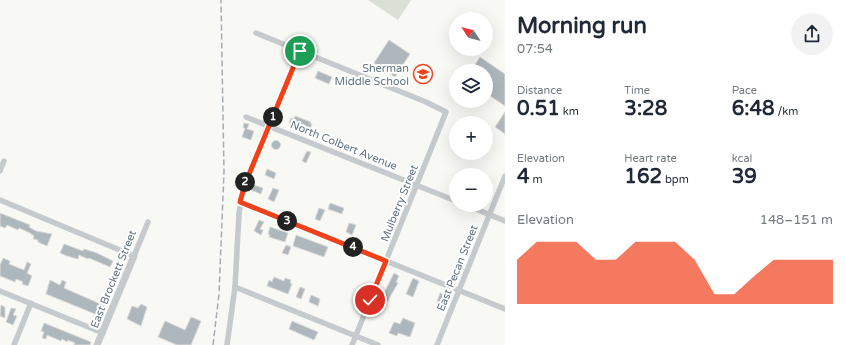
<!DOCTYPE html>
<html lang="en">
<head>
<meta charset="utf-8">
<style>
  body { margin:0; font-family:"Varela Round",sans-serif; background:#f2f2f3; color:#1f2937; height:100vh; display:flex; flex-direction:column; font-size:15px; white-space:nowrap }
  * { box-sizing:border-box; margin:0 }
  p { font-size:13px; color:#747a83 }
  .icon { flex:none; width:22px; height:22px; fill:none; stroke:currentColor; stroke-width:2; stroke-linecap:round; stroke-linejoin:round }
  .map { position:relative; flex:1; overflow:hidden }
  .sheet { display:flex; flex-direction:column; background:#fff; width:340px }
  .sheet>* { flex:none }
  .needle { width:26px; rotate:306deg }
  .buttons { position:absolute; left:449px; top:12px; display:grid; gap:8px }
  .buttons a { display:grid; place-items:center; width:44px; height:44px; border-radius:50%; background:#fff; box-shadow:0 4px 16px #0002; font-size:20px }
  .pin { position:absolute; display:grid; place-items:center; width:34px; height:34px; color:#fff; margin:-17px; border:2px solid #fff; border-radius:50%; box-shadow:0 1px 4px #0007 }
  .km { position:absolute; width:20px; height:20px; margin:-10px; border-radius:50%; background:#222; color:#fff; font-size:11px; line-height:20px; text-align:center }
  .round { display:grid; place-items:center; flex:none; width:42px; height:42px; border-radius:21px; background:#f2f2f3 }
  .head { display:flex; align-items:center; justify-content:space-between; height:68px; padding:0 12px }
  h1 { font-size:22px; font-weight:700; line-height:30px }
  .figures { display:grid; grid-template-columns:repeat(3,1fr); gap:6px; height:68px; padding:4px 12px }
  .figures div { display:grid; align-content:center }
  .figures b { font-size:20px; font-weight:700 }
  .figures small { font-size:11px; font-weight:400 }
  .figures p { font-size:11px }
  .chart { height:112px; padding:8px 12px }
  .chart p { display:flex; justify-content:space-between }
  .chart svg { width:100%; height:72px; margin-top:4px; fill:#f1411b; opacity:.7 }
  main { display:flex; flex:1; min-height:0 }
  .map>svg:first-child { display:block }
</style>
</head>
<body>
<main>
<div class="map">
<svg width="505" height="345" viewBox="0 0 505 345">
  <rect width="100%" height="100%" fill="#f8f8f5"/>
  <path fill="#dae0d5" d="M 368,0 L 411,0 L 398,20 Z"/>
  <g fill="#aeb7bc" stroke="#dad9d7">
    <path d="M 389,40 L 410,54 L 395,77 L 374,63 Z"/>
    <path d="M 480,57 L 505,74 L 505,106 L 486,93 L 486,71 L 471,71 Z"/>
    <path d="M 318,71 L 332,77 L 329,84 L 315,78 Z"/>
    <path d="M 505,112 L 505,134 L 495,127 Z"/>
    <path d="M 295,116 L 311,122 L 310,124 L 312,124 L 310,131 L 305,129 L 306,126 L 296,122 L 295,125 L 289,123 L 291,118 L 294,119 Z"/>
    <path d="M 244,123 L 249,124 L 247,129 L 254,131 L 251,140 L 242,137 L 245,128 L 243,128 Z"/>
    <circle cx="276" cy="145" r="4.5"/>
    <path d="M 307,151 L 311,152 L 306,163 L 302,161 Z"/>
    <path d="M 267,169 L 276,173 L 274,179 L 265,175 Z"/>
    <path d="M 251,184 L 263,188 L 261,194 L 248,189 Z"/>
    <path d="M 273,188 L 279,190 L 274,202 L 268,199 Z"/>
    <path d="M 330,203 L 344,208 L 342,214 L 328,209 Z"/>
    <path d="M 319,208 L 325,210 L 320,221 L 315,219 Z"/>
    <path d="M 0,213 L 30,225 L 29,227 L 36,231 L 52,234 L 47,246 L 38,242 L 38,240 L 33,239 L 34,236 L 30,233 L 19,228 L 18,230 L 7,225 L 5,228 L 0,226 Z"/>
    <path d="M 259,220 L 264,222 L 260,229 L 263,230 L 261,235 L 254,231 Z"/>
    <path d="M 349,223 L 356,225 L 352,235 L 346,232 Z"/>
    <path d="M 270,227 L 288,233 L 285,242 L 269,237 L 270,235 L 268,234 Z"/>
    <path d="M 296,235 L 328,247 L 324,257 L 293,246 Z"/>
    <path d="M 64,244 L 83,251 L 84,249 L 97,253 L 113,261 L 110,267 L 89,258 L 88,259 L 79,255 L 78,259 L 67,256 L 60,253 Z"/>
    <path d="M 286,245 L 291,247 L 288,255 L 282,253 Z"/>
    <path d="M 3,258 L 10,261 L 9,264 L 24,270 L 27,262 L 31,264 L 27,273 L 32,276 L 28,286 L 22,284 L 23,282 L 16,279 L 15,282 L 0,276 L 0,265 Z"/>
    <path d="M 394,273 L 399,276 L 396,282 L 398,283 L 387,302 L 381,299 Z"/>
    <path d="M 274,277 L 284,281 L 285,278 L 291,280 L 290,283 L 292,284 L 288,294 L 267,286 L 269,280 L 272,282 Z"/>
    <path d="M 413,278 L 419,281 L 413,297 L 406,294 Z"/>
    <path d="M 50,280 L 60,285 L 62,280 L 66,282 L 64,288 L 105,306 L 100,316 L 46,294 Z"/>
    <path d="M 300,287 L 305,289 L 301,299 L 296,297 Z"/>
    <path d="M 440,293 L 447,295 L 442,307 L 436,305 Z"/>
    <path d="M 311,295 L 320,299 L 318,306 L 309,302 Z"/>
    <path d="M 141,304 L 147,307 L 141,326 L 127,319 L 132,306 L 138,308 Z"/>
    <path d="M 1,305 L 5,307 L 5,318 L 0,316 Z"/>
    <path d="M 11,308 L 16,309 L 13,315 L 17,316 L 13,325 L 6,322 Z"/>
    <path d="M 191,317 L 201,321 L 191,345 L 177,345 L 158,337 L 165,321 L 185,330 Z"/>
    <path d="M 403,318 L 415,323 L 410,337 L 398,333 L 397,336 L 389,333 L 394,322 L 400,324 Z"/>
    <path d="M 292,321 L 318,332 L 314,340 L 289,329 Z"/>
    <path d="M 44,323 L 91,342 L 90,345 L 74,345 L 75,343 L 68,340 L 67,342 L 62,339 L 61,341 L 47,335 L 46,339 L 42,338 L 44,332 L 41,331 Z"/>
  </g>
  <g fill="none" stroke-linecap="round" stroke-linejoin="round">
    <g stroke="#c5cacd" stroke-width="5.5">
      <path d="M 256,33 L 426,102 L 446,112 L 352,345"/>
      <path d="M 246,117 L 456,201"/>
      <path d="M 0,171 L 4,161"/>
      <path d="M 0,200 L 134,256 L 148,222"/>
      <path d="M 240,202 L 505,309"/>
      <path d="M 466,205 L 505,221"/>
      <path d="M 235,287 L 378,345"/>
      <path d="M 0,291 L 103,333"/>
      <path d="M 14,345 L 31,303"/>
      <path d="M 227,345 L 235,287 L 239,214 L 242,194 L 300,51"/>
      <path d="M 437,345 L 505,176"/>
    </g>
    <path stroke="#c5cacd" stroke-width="7" d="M 97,345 L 134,256"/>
    <path stroke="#a5adb2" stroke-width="1.5" stroke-dasharray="6 3" stroke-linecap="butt" d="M 213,345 L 219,294 L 224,172 L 221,0"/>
  </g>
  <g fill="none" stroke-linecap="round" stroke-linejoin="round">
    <defs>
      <path id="route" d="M 300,51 L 245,184 L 240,202 L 386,261 L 370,300"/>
    </defs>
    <use href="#route" stroke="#fff" stroke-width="8"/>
    <use href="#route" stroke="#f1411b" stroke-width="5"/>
  </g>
  <defs>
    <symbol id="school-ring" viewBox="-11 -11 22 22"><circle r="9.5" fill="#fff" stroke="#f1411b" stroke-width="1.5"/><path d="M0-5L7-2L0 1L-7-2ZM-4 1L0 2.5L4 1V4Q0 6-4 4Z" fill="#f1411b"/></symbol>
  </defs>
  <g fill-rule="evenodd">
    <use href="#school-ring" x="412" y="63" width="22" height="22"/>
  </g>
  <g text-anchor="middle" stroke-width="4" stroke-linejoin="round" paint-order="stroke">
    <g font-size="11" fill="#607582" stroke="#fff" text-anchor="end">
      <text x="409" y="72">Sherman<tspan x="409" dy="13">Middle School</tspan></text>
    </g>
    <g font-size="11" fill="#607582" stroke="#fff">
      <text transform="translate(344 145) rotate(22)" y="4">North Colbert Avenue</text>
      <text transform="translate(399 203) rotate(-68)" y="4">Mulberry Street</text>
      <text transform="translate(457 268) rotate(-68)" y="4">East Pecan Street</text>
      <text transform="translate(113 279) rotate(-68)" y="4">East Brockett Street</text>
    </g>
  </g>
</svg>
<div class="buttons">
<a><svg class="needle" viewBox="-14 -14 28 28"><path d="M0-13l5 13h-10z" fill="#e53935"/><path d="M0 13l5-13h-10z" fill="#747a83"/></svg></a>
<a><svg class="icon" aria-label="layers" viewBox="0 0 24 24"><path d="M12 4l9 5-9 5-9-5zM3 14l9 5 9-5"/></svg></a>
<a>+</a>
<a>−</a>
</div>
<div class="pin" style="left:300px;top:51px;background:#1e9e55"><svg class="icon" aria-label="arrive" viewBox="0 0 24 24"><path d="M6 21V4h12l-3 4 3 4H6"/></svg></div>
<div class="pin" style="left:370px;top:300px;background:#d93025"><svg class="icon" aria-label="check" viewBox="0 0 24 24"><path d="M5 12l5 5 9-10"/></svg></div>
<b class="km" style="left:273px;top:117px">1</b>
<b class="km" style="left:245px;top:182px">2</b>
<b class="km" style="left:287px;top:221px">3</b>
<b class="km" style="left:353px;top:247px">4</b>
</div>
<section class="sheet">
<div class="head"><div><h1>Morning run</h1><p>07:54</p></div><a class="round"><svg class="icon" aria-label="share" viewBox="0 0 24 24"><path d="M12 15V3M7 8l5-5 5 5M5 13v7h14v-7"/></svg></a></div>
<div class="figures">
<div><p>Distance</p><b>0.51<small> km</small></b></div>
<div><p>Time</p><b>3:28</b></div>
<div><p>Pace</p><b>6:48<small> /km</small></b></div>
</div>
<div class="figures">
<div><p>Elevation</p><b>4<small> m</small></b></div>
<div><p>Heart rate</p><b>162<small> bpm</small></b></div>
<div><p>kcal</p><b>39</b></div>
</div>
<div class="chart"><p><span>Elevation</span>148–151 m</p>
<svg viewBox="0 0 160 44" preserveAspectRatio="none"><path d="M0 44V17L10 6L20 6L30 6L40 17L50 17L60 6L70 6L80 6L90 17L100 38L110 38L120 27L130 17L140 17L150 17L160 17V44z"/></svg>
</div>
</section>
</main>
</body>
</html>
